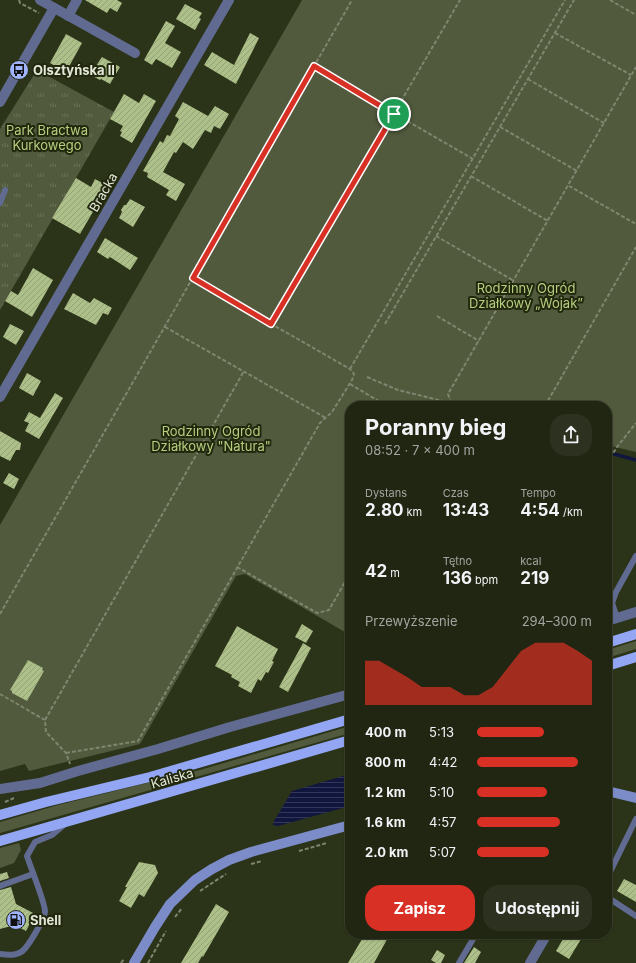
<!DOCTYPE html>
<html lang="pl">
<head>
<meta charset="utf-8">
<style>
  body { margin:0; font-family:Inter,sans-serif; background:#2d3220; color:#f1f3f6; height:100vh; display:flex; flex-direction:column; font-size:15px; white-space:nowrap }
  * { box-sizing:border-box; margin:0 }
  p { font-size:13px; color:#a2a59f }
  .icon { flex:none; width:22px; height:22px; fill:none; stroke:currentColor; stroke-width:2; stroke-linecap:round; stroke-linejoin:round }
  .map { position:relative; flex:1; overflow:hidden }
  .sheet { position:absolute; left:345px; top:401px; width:267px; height:538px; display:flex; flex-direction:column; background:#202612; border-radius:16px; box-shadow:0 1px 3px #0004,0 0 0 1px #3d4332 }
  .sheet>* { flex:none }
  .pin { position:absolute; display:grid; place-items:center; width:34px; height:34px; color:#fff; margin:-17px; border:2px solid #fff; border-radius:50%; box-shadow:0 1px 4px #0007 }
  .round { display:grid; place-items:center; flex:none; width:42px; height:42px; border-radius:16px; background:#2d3220 }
  .overview { display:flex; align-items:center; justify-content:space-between; height:68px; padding:0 20px }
  h1 { font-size:22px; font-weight:700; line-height:30px }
  .stats { display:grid; grid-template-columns:repeat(3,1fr); gap:6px; height:68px; padding:4px 20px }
  .stats div { display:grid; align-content:center }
  .stats b { font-size:17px; font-weight:700 }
  .stats small { font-size:11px; font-weight:400 }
  .stats p { font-size:11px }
  .chart { height:112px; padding:8px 20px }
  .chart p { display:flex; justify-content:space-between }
  .chart svg { width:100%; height:72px; margin-top:4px; fill:#d93025; opacity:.7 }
  .action { display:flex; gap:8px; margin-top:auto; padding:8px 20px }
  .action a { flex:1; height:46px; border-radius:16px; background:#d93025; color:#fff; font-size:16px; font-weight:700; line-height:46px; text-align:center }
  .action a+a { background:#2d3220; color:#f1f3f6 }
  ul { padding:0 20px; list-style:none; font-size:13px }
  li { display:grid; grid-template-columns:64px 48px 1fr; align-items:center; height:30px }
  li i { height:10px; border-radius:5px; background:#d93025 }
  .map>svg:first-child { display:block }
</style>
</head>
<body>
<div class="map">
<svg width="636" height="963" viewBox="0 0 636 963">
  <defs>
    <pattern id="park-tufts" width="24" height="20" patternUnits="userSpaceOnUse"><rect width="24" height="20" fill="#515a3d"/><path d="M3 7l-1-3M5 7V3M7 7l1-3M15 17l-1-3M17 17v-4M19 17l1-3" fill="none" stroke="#6a7258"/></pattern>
    <pattern id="water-rules" width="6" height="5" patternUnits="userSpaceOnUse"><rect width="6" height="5" fill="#10163e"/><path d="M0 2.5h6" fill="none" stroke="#333859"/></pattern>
    <pattern id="building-hatch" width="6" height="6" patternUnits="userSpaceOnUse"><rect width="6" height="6" fill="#aec089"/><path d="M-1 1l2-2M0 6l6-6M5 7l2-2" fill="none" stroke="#94a277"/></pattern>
  </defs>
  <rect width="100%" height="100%" fill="#2b3318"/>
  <g fill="#515a3d">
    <path d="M 302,0 L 636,0 L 636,452 L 607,445 L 607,406 L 350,406 L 350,635 L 245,574 L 236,576 L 140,744 L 29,771 L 25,764 L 0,771 L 0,525 Z"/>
    <path d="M 636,641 L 636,649 L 607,658 L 607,650 Z"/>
    <path d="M 350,726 L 350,733 L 0,833 L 0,822 L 58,805 L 200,770 Z"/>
    <path d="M 19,843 L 21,850 L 14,863 L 0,868 L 0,848 Z"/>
  </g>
  <path fill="url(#park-tufts)" d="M 37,70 L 114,112 L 0,310 L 0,129 Z"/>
  <path fill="url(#water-rules)" d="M 350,774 L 350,806 L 278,826 L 273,825 L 274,821 L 292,791 Z"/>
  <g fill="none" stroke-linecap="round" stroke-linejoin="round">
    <path stroke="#10163e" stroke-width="3.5" d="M 607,452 L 636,460"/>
  </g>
  <g fill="url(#building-hatch)">
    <path d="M 85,0 L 117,0 L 122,3 L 117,12 L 110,8 L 107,13 Z"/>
    <path d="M 185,4 L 202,13 L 199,18 L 201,19 L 195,30 L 176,19 Z"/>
    <path d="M 166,21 L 175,26 L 165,43 L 181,52 L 172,68 L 156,59 L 152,65 L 144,60 Z"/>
    <path d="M 250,33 L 259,38 L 236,84 L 204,65 L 212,52 L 234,65 Z"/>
    <path d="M 66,34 L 82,43 L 66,72 L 50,63 Z"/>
    <path d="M 102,57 L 120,67 L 110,84 L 101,79 L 100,80 L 87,73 L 92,64 L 96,66 Z"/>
    <path d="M 124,94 L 139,103 L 144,94 L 156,101 L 132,143 L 120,136 L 122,132 L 120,131 L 123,126 L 110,119 Z"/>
    <path d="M 183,102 L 208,116 L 215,106 L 229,114 L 220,129 L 214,126 L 211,133 L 205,130 L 193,149 L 183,142 L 176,153 L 174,152 L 163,172 L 185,184 L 176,201 L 166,195 L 169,190 L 147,177 L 148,173 L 143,171 L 160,141 L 163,143 L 167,135 L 170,136 L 179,119 L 175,116 Z"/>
    <path d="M 76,178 L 91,187 L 95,179 L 108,186 L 80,234 L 52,218 Z"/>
    <path d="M 130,199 L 145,207 L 133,227 L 119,218 L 122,212 L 121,210 L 124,205 L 126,205 Z"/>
    <path d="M 105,238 L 138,258 L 130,270 L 110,257 L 108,259 L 97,252 Z"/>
    <path d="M 33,268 L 53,280 L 32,317 L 5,301 L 11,291 L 18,295 Z"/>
    <path d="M 73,293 L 90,303 L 94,298 L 112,308 L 108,315 L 103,313 L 96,325 L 64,309 Z"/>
    <path d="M 10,324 L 24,331 L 16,345 L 3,337 Z"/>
    <path d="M 27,373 L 41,381 L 33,396 L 19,388 Z"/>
    <path d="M 55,393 L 63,398 L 39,439 L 25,431 L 29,423 L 24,421 L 29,412 L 40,418 Z"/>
    <path d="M 0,431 L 21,443 L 20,450 L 16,450 L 10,461 L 0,456 Z"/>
    <path d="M 9,473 L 19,479 L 14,489 L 3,483 Z"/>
    <path d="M 302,624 L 313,631 L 306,643 L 295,637 Z"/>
    <path d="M 237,626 L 278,649 L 272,661 L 274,662 L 268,673 L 266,672 L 261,681 L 258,679 L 251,693 L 238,686 L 240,682 L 231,677 L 232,675 L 215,666 Z"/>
    <path d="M 303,643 L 311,648 L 288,692 L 279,687 Z"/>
    <path d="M 28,660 L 43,668 L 42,670 L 44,671 L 27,701 L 12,693 L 12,691 L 10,690 Z"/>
    <path d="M 139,862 L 155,865 L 158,873 L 144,897 L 139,894 L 131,908 L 119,901 L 127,887 L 125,887 Z"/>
    <path d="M 7,872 L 9,878 L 0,881 L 0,874 Z"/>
    <path d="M 624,879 L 636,885 L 636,902 L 617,891 Z"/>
    <path d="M 11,887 L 16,904 L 35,914 L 26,931 L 15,925 L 0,929 L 0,890 Z"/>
    <path d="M 216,904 L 229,912 L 203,957 L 202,956 L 198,963 L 181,963 Z"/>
    <path d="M 365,934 L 390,934 L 374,963 L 348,963 Z"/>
    <path d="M 566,934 L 584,934 L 569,959 L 556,951 Z"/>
    <path d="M 474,947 L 481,952 L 475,963 L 464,963 Z"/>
    <path d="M 437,950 L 445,955 L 441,963 L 436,963 L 431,960 Z"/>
  </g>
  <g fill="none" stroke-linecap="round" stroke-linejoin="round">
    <g stroke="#7f856f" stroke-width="2" stroke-dasharray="4 2" stroke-linecap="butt">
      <path d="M 19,0 L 20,3 L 39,13"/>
      <path d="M 610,0 L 636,15"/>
      <path d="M 555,33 L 631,75"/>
      <path d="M 314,67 L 473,159"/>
      <path d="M 528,79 L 604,123"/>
      <path d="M 500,127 L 577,171"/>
      <path d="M 471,176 L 548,221"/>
      <path d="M 569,186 L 636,224"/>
      <path d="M 436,236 L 514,281"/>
      <path d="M 437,316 L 479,341"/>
      <path d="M 271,324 L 460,0"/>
      <path d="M 385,324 L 574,0"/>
      <path d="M 165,327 L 326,418"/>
      <path d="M 350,369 L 565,0"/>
      <path d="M 367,377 L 398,390 L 451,403"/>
      <path d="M 350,384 L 387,406"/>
      <path d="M 463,406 L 451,403 L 448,394 L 636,67"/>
      <path d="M 545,406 L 636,247"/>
      <path d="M 607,463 L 617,447 L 636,423"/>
      <path d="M 237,567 L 317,613 L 329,610 L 350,573"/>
      <path d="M 0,614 L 352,0"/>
      <path d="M 0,694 L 45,720 L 46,732 L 66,753 L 70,764"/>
      <path d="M 45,720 L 244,371"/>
      <path d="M 66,753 L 138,741 L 320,423 L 332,412 L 352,380 L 354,374 L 350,369 L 193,279"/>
      <path d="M 5,802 L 14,798"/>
      <path d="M 299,851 L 327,843"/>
      <path d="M 251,864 L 262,861"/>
      <path d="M 200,891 L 226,874"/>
      <path d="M 175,917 L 182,908"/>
      <path d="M 121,963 L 124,959"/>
      <path d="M 148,963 L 166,931"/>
    </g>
    <g stroke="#616b91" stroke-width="6">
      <path d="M 0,203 L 5,190"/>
      <path d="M 617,618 L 612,603 L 616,592 L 636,556"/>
      <path d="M 607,878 L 636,819"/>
      <path d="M 0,886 L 33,874"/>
      <path d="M 607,897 L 636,916"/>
      <path d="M 0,954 C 6,955 15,956 21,952 C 27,949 44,920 45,912 C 46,905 30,866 27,856 L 35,842 L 52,835 L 65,824"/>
      <path d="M 459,963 L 476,934"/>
    </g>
    <g stroke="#616b91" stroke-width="10">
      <path d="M 40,0 L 135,53"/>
      <path d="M 68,16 L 77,0"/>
      <path d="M 0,102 L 54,8"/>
      <path d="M 0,397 L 229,0"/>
      <path d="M 607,621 L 636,612"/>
      <path d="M 0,789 L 40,783 L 78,771 L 158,749 L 230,727 L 350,694"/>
      <path d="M 530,963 L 547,934"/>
    </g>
    <g stroke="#7c8cc9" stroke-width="10">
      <path d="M 607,791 L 636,798"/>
      <path d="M 134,963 L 155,927 L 170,904 L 195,880 L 212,869 L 229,860 L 251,852 L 350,825"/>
    </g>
    <g stroke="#92a6f4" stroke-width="10">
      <path d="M 607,643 L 636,634"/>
      <path d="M 607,666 L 636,657"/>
      <path d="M 0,815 L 46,802 L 150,777 L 350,719"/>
      <path d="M 0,841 L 350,740"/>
    </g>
  </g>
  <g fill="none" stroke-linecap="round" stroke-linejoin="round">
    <defs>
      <path id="route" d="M 314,66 L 394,114 L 271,324 L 193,278 Z"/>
    </defs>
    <use href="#route" stroke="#fff" stroke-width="8"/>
    <use href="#route" stroke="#d93025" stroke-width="5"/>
  </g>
  <defs>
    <symbol id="bus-disc" viewBox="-11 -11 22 22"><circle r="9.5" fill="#a0b3fd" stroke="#21280e"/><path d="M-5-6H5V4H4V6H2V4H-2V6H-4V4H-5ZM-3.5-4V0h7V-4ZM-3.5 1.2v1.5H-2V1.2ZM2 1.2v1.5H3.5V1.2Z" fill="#111"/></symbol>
    <symbol id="fuel-disc" viewBox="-11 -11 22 22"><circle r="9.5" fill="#a0b3fd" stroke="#21280e"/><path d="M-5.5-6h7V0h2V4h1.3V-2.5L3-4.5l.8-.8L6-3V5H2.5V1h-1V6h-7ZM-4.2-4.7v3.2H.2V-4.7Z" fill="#111"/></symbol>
  </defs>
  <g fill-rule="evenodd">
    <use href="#bus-disc" x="8" y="59" width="22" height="22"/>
    <use href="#fuel-disc" x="5" y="909" width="22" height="22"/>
  </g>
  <g text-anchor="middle" stroke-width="4" stroke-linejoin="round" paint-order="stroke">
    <g font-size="13" font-weight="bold" fill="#e3e8d8" stroke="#21280e" text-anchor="start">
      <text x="33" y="75">Olsztyńska II</text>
      <text x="30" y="925">Shell</text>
    </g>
    <g font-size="13" fill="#b6ce7f" stroke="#21280e">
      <text x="47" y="135">Park Bractwa<tspan x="47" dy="15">Kurkowego</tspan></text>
      <text x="526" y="293">Rodzinny Ogród<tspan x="526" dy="15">Działkowy „Wojak”</tspan></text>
      <text x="211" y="436">Rodzinny Ogród<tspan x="211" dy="15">Działkowy "Natura"</tspan></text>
    </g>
    <g font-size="13" fill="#e3e8d8" stroke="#21280e">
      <text transform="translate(103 192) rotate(-60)" y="5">Bracka</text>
      <text transform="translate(172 778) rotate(-16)" y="5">Kaliska</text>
    </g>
  </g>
</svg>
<div class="pin" style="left:394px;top:114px;background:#1e9e55"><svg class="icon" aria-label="arrive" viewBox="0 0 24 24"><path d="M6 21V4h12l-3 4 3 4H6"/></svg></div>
<section class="sheet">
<div class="overview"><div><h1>Poranny bieg</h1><p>08:52 · 7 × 400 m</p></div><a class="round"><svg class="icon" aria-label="share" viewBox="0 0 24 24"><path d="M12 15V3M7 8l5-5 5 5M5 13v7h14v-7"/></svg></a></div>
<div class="stats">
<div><p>Dystans</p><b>2.80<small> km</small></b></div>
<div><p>Czas</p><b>13:43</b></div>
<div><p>Tempo</p><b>4:54<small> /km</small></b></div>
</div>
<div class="stats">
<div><b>42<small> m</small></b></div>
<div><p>Tętno</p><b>136<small> bpm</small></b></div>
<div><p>kcal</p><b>219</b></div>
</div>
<div class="chart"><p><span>Przewyższenie</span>294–300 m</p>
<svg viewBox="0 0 160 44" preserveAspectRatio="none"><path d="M0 44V17L10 17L20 22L30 27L40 33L50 33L60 33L70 38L80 38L90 33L100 22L110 11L120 6L130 6L140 6L150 11L160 17V44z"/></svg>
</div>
<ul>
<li><b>400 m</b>5:13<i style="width:58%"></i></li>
<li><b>800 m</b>4:42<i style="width:88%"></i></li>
<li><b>1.2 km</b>5:10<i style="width:61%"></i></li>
<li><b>1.6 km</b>4:57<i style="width:72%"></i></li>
<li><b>2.0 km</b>5:07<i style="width:63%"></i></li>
</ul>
<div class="action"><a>Zapisz</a><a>Udostępnij</a></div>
</section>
</div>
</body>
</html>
